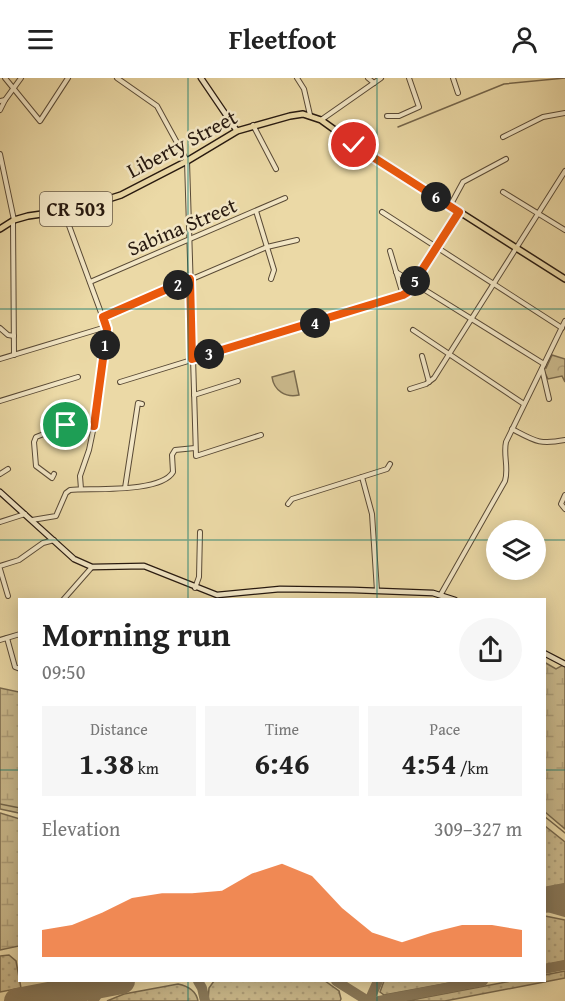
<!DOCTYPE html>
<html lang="en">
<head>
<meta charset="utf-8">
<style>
  body { margin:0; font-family:"Gentium Book Plus",serif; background:#f6f6f6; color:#222; height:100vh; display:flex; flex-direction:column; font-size:22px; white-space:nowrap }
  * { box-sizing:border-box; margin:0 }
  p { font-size:20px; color:#767676 }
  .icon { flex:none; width:33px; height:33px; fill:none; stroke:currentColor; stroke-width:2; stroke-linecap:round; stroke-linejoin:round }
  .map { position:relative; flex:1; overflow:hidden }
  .side { position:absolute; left:18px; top:520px; width:528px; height:384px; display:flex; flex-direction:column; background:#fff; border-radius:0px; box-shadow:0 3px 15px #0003 }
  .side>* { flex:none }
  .buttons { position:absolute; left:486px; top:442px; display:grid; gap:12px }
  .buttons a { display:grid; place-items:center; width:60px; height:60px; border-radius:50%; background:#fff; box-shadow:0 3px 15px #0003; font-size:30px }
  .pin { position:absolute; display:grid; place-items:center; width:51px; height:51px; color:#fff; margin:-26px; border:3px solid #fff; border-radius:50%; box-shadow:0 2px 6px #0007 }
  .km { position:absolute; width:30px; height:30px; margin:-15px; border-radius:50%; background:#222; color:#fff; font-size:16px; line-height:30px; text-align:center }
  .round { display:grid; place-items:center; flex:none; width:63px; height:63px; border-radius:32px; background:#f6f6f6 }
  .summary { display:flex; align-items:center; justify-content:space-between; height:102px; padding:0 24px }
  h1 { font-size:33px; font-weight:800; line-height:45px }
  .metrics { display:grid; grid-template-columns:repeat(3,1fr); gap:9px; height:102px; padding:6px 24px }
  .metrics div { display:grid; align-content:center; border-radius:0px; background:#f6f6f6; text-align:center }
  .metrics b { font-size:30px; font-weight:800 }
  .metrics small { font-size:16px; font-weight:400 }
  .metrics p { font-size:16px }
  .chart { height:168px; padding:12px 24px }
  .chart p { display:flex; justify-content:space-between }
  .chart svg { width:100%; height:108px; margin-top:6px; fill:#ea580c; opacity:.7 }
  header { display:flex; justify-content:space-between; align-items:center; height:78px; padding:0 24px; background:#fff; font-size:27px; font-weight:800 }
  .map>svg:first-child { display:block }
</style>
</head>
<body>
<header><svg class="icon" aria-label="menu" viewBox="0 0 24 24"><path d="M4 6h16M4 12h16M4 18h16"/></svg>Fleetfoot<svg class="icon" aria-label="person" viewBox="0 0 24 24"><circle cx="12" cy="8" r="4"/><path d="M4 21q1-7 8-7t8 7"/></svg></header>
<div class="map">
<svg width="565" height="923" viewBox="0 0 565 923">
  <defs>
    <pattern id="grass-dots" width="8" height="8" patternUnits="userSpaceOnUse" patternTransform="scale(1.5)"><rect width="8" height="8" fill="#cab98c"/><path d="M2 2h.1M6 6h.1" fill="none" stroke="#ae9e78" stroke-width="1.8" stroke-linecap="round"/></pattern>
    <pattern id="forest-crowns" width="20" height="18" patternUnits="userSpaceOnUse" patternTransform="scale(1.5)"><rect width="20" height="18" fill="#cab98c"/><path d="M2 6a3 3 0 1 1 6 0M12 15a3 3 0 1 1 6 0" fill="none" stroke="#ae9e78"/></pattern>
    <pattern id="wetland-marsh" width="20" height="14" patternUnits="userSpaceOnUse" patternTransform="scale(1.5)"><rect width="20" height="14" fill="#cab98c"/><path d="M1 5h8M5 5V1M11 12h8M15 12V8" fill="none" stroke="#ae9e78"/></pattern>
  </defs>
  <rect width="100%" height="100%" fill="#ebd9a6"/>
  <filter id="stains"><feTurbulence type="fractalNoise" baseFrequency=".00333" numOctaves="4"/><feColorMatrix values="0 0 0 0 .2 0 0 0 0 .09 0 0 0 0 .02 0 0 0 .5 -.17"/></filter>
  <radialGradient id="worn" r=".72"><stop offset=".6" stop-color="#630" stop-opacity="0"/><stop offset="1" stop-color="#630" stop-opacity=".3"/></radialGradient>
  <g fill="url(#grass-dots)" stroke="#796a4e" stroke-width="1.5">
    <path d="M 545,748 L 565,764 L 565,806 L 545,810 Z"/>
    <path d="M 545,838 L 565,842 L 565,883 L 545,887 Z"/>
    <path d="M 9,877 L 16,883 L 21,910 L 0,914 L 0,878 Z"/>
    <path d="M 565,893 L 565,900 L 445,923 L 406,923 L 511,903 L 544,903 L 545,897 Z"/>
    <path d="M 214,903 L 325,903 L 339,913 L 341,921 L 340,923 L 208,923 L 209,910 Z"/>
    <path d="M 384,903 L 460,903 L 384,917 L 380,914 Z"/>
    <path d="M 178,906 C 188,908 196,912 198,923 L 107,923 L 124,916 Z"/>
  </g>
  <path fill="url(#forest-crowns)" stroke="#796a4e" stroke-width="1.5" d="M 552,277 L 565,281 L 565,304 L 562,298 L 548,301 L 542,289 L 546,290 Z"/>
  <g fill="url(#wetland-marsh)" stroke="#796a4e" stroke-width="1.5">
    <path d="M 544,584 L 556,591 L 565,586 L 565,751 L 545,734 Z"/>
    <path d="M 0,610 L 19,614 L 19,735 L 0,731 Z"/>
    <path d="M 0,735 L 20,741 L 19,868 L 0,872 Z"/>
  </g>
  <path fill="#cab98c" stroke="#796a4e" stroke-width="1.5" d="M 294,293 L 299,317 C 286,320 274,313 272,299 Z"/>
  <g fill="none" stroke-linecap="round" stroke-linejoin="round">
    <g stroke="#75664b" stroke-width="1.5">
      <path d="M 398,49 L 504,6 L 565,0"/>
      <path d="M 0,726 L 20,730"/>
      <path d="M 544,738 L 565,755"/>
    </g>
    <g stroke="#8a7a5b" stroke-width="10">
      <path d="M 544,828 L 565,834"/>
      <path d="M 544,891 L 565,887"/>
      <path d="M 198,903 L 202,910 L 205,923"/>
      <path d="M 336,903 L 368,923"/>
      <path d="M 93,923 L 101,911 L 113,905"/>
      <path d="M 369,923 L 378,903"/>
      <path d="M 379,923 L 483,903"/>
    </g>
    <g stroke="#8a7a5b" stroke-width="26">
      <path d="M 544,822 L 565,818"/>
      <path d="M 17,923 L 122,903"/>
    </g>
    <defs>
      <g id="street">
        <path d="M 5,0 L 40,43 L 68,0"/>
        <path d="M 117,0 L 157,28 L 187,83 L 196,378 L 261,357"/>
        <path d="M 297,0 L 304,11 L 310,37"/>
        <path d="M 368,0 L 374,5"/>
        <path d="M 453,0 L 458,15"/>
        <path d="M 0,23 L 5,22 L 21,0"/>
        <path d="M 0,32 L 5,22"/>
        <path d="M 387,38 L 399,38 L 419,29 L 409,0"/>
        <path d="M 321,42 L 381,0"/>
        <path d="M 253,47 L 276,91"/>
        <path d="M 503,59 L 543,39 L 565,35"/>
        <path d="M 0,76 L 14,142"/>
        <path d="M 503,114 L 565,152"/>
        <path d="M 450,128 L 463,104 L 506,81"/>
        <path d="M 256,133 L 274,192 L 271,201"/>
        <path d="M 64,134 L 107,251 L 94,348 L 89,372 L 80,398 L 81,411"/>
        <path d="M 382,134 L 562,250"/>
        <path d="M 13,143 L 14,277"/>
        <path d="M 390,173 L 403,217"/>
        <path d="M 396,194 L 544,286"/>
        <path d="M 90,204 L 285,120"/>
        <path d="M 103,239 L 267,169 L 297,162"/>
        <path d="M 0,250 L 8,257 L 14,258"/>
        <path d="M 413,252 L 524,326"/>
        <path d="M 422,278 L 429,304"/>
        <path d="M 0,281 L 106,249"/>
        <path d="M 542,291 L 549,321"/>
        <path d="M 120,304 L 406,216 L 459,134"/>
        <path d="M 410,311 L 426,306 L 434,300 L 565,93"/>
        <path d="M 194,317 L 238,303"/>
        <path d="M 0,323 L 78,299"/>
        <path d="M 512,351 C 535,363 539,367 565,362"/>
        <path d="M 0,396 L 8,391"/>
        <path d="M 54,396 L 52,400 L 36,388 L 34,364 L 36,359 L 70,346 L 94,348"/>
        <path d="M 362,399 L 372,436 L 377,513"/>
        <path d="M 125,410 L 138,325 L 142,326"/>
        <path d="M 565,417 L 561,426 L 565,431"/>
        <path d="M 288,426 L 292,421 L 387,391 L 390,386"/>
        <path d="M 32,442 L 56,438 L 66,415 L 70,412 C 92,410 161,415 173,394 L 172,377 L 175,372 L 195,370"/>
        <path d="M 0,444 L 25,436"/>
        <path d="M 0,488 L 19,482 L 43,465 L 54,462"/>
        <path d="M 0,491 L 8,518"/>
        <path d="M 195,510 L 199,499 L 200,454"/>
        <path d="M 441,516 L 505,403 C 509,390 503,377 506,364 L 565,243"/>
        <path d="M 63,522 L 92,489"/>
        <path d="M 7,560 L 15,589 L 20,591"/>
        <path d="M 0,562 L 20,556"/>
      </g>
      <g id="secondary">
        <path d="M 201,0 L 237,53"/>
        <path d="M 0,414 L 74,481 L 92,489 L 144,488 L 217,517 L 280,511 L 353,512 L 433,515 L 455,522"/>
        <path d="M 544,575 L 565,586"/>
      </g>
      <path id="primary" d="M 0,151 L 14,142 L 28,138 L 77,131 L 121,117 L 187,83 L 237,53 L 290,38 L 303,36 L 321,42 L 364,73 L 565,201"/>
    </defs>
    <use href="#street" stroke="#594a36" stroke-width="6"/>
    <use href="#secondary" stroke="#281a10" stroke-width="7"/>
    <use href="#primary" stroke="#281a10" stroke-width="8"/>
    <use href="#street" stroke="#f2e6c5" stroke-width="4"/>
    <use href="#secondary" stroke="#f2e6c5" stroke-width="4.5"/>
    <use href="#primary" stroke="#ebd9a6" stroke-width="5"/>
  </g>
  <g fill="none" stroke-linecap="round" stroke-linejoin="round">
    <defs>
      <path id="route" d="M 66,347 L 74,345 L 94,348 L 107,251 L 103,239 L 190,201 L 192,281 L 403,217 L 408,214 L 459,134 L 354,67"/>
    </defs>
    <use href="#route" stroke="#fff" stroke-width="12"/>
    <use href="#route" stroke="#ea580c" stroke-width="8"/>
  </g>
  <path fill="none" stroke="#0f766e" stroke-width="1.5" stroke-opacity="0.55" d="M 188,0 L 188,522M 377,0 L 377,522M 0,231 L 565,231M 0,462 L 496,462M 536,462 L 565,462M 0,692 L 20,692M 544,692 L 565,692M 188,903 L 188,923M 377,903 L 377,923"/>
  <g text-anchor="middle" stroke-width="5" stroke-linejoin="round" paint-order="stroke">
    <rect fill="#f2e6c5" stroke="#655746" stroke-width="1.5" x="40" y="114" width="72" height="34" rx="4.5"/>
    <g font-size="20" font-weight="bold" fill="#281a10">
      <text x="76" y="138">CR 503</text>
    </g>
    <g font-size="21" fill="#281a10" stroke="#f2e6c5">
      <text transform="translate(182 66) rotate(-28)" y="7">Liberty Street</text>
      <text transform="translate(182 149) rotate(-23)" y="7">Sabina Street</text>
    </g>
  </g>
  <rect width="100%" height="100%" filter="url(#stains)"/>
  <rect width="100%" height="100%" fill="url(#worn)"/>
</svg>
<div class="buttons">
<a><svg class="icon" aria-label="layers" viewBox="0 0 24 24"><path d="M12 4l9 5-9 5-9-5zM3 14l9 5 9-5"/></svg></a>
</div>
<div class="pin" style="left:66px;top:347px;background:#1e9e55"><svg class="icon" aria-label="arrive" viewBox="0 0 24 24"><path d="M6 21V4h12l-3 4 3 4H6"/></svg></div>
<div class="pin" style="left:354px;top:67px;background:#d93025"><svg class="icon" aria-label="check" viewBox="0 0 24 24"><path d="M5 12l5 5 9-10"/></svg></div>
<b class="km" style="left:105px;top:267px">1</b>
<b class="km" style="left:178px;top:207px">2</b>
<b class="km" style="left:209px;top:276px">3</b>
<b class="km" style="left:315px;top:245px">4</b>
<b class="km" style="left:415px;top:203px">5</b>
<b class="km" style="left:436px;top:119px">6</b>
<section class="side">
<div class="summary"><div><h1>Morning run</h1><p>09:50</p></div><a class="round"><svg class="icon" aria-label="share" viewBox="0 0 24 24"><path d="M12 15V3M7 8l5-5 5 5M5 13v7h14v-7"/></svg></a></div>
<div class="metrics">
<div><p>Distance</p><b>1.38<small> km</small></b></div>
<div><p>Time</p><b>6:46</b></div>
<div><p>Pace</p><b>4:54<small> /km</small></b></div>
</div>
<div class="chart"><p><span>Elevation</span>309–327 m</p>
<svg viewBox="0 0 160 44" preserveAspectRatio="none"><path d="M0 44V33L10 31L20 26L30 20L40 18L50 18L60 17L70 10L80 6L90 11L100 24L110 34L120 38L130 34L140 31L150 31L160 33V44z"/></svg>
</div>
</section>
</div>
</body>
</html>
